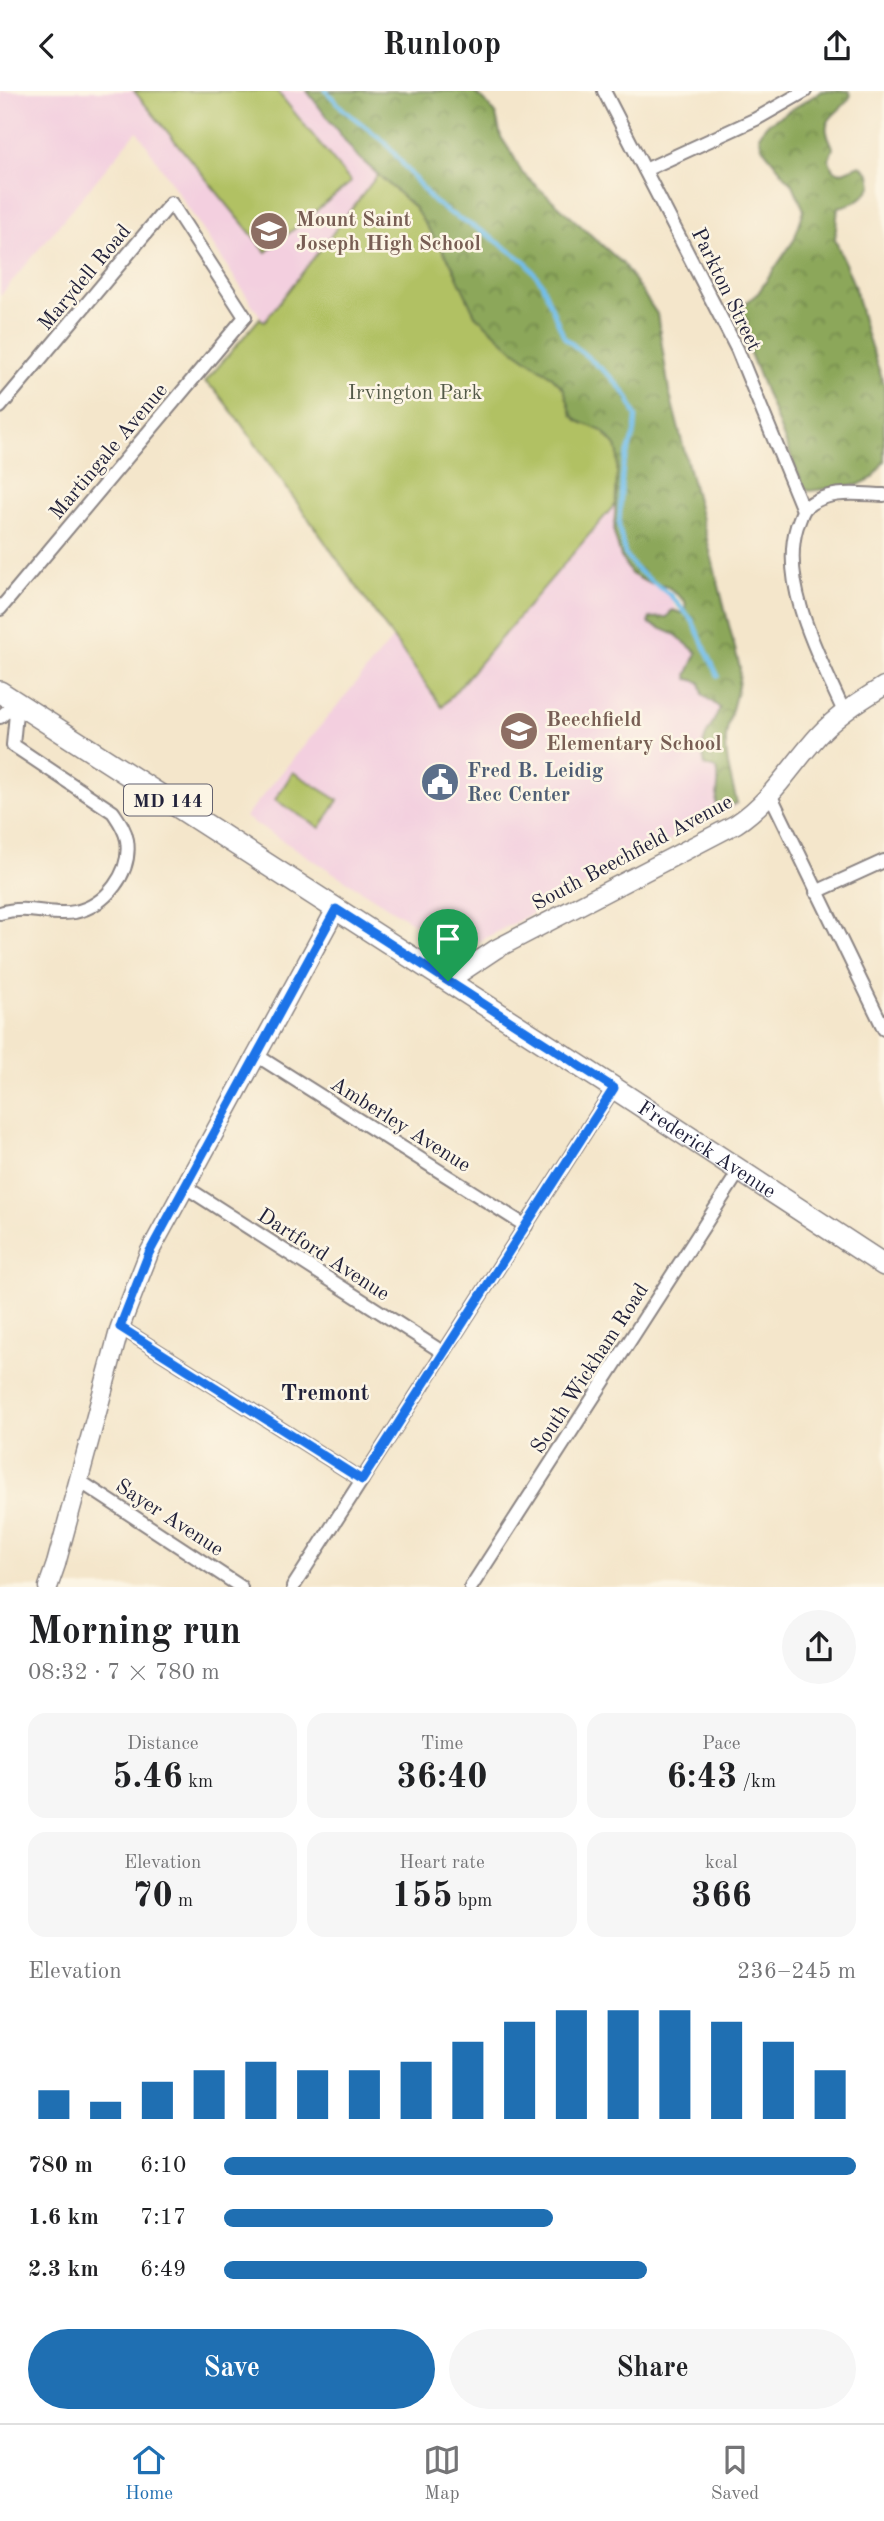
<!DOCTYPE html>
<html lang="en">
<head>
<meta charset="utf-8">
<style>
  body { margin:0; font-family:"Old Standard TT",serif; background:#f6f6f6; color:#202124; height:100vh; display:flex; flex-direction:column; font-size:26px; white-space:nowrap }
  * { box-sizing:border-box; margin:0 }
  p { font-size:23px; color:#757577 }
  .icon { flex:none; width:38px; height:38px; fill:none; stroke:currentColor; stroke-width:2; stroke-linecap:round; stroke-linejoin:round }
  .map { position:relative; height:1496px; overflow:hidden }
  .panel { display:flex; flex-direction:column; background:#fff; flex:1 }
  .panel>* { flex:none }
  .pin { position:absolute; display:grid; place-items:center; width:60px; height:60px; color:#fff; margin:-72px -30px; border-radius:50% 50% 50% 0; rotate:-45deg; box-shadow:0 0 7px #0007 }
  .pin .icon { rotate:45deg }
  .round { display:grid; place-items:center; flex:none; width:74px; height:74px; border-radius:37px; background:#f6f6f6 }
  .head { display:flex; align-items:center; justify-content:space-between; height:119px; padding:0 28px }
  h1 { font-size:38px; font-weight:800; line-height:52px }
  .metrics { display:grid; grid-template-columns:repeat(3,1fr); gap:10px; height:119px; padding:7px 28px }
  .metrics div { display:grid; align-content:center; border-radius:18px; background:#f6f6f6; text-align:center }
  .metrics b { font-size:35px; font-weight:800 }
  .metrics small { font-size:19px; font-weight:400 }
  .metrics p { font-size:19px }
  .chart { height:196px; padding:14px 28px }
  .chart p { display:flex; justify-content:space-between }
  .chart svg { width:100%; height:126px; margin-top:7px; stroke:#1f6fb2; stroke-width:6 }
  .cta { display:flex; gap:14px; margin-top:auto; padding:14px 28px }
  .cta a { flex:1; height:80px; border-radius:42px; background:#1f6fb2; color:#fff; font-size:28px; font-weight:800; line-height:80px; text-align:center }
  .cta a+a { background:#f6f6f6; color:#202124 }
  ul { padding:0 28px; list-style:none; font-size:23px }
  li { display:grid; grid-template-columns:112px 84px 1fr; align-items:center; height:52px }
  li i { height:18px; border-radius:9px; background:#1f6fb2 }
  header { display:flex; justify-content:space-between; align-items:center; height:91px; padding:0 28px; background:#fff; font-size:32px; font-weight:800 }
  .menu { display:flex; justify-content:space-around; align-items:center; height:98px; border-top:2px solid #e0e0e0; background:#fff; font-size:19px; color:#757577 }
  .menu a { display:grid; justify-items:center; gap:4px }
  .menu .on { color:#1f6fb2 }
  .map>svg:first-child { display:block }
</style>
</head>
<body>
<header><svg class="icon" aria-label="back" viewBox="0 0 24 24"><path d="M15 5l-7 7 7 7"/></svg>Runloop<svg class="icon" aria-label="share" viewBox="0 0 24 24"><path d="M12 15V3M7 8l5-5 5 5M5 13v7h14v-7"/></svg></header>
<div class="map">
<svg width="884" height="1496" viewBox="0 0 884 1496">
  <defs>
    <pattern id="forest-crowns" width="20" height="18" patternUnits="userSpaceOnUse" patternTransform="scale(1.75)"><rect width="20" height="18" fill="#8ca75a"/><path d="M2 6a3 3 0 1 1 6 0M12 15a3 3 0 1 1 6 0" fill="none" stroke="#72884c"/></pattern>
  </defs>
  <rect width="100%" height="100%" fill="#fcf5e5"/>
  <filter id="ink" filterUnits="userSpaceOnUse"><feTurbulence type="fractalNoise" baseFrequency=".0143" numOctaves="2"/><feDisplacementMap in="SourceGraphic" scale="14" xChannelSelector="R" yChannelSelector="G"/><feConvolveMatrix kernelMatrix="1 2 1 2 8 2 1 2 1" color-interpolation-filters="sRGB"/></filter>
  <filter id="wash" filterUnits="userSpaceOnUse"><feTurbulence type="fractalNoise" baseFrequency=".00686" numOctaves="4" result="noise"/><feDisplacementMap in="SourceGraphic" scale="28" xChannelSelector="R" yChannelSelector="G"/><feGaussianBlur stdDeviation="1.57" result="paint"/><feColorMatrix in="noise" values="0 0 0 0 0 0 0 0 0 0 0 0 0 0 0 0 0 1.4 0 .05"/><feComposite in="paint" operator="in"/></filter>
  <g filter="url(#wash)">
    <rect width="100%" height="100%" fill="#f4e6cb"/>
    <g fill="#f3cfdf">
      <path d="M 0,0 L 321,0 L 384,76 L 264,231 L 137,40 L 0,205 Z"/>
      <path d="M 635,390 L 643,457 L 728,613 L 717,664 L 737,714 L 459,861 L 245,726 L 393,547 L 442,616 Z"/>
    </g>
    <g fill="#b1c164" stroke="#6a7250" stroke-width="2">
      <path d="M 134,0 L 277,0 L 351,91 L 266,161 Z"/>
      <path d="M 384,76 L 538,193 L 635,390 L 442,616 L 242,334 L 216,300 L 205,291 L 260,227 L 264,231 Z"/>
      <path d="M 293,681 L 338,709 L 320,737 L 275,709 Z"/>
    </g>
    <g fill="url(#forest-crowns)" stroke="#57644a" stroke-width="2">
      <path d="M 307,0 L 472,0 L 485,10 L 496,24 L 501,46 L 514,66 L 522,82 L 623,173 L 657,223 L 669,300 L 740,577 C 740,602 728,623 726,647 C 725,669 732,691 737,712 L 716,721 C 715,707 721,691 717,678 L 705,675 C 698,647 710,641 720,617 L 703,604 L 700,591 L 688,588 L 687,584 L 697,562 L 676,544 L 648,532 L 650,527 L 667,526 L 672,519 L 682,522 L 686,517 L 685,510 L 668,496 L 646,491 L 631,483 L 621,466 L 614,442 L 618,363 L 616,355 L 602,340 L 578,330 L 572,324 L 564,298 L 550,284 L 514,259 L 475,224 L 451,172 L 413,115 L 356,64 Z"/>
      <path d="M 822,0 L 849,0 L 851,4 C 846,18 823,25 827,41 C 828,47 832,52 833,57 L 829,69 L 833,79 L 840,82 L 860,74 L 870,83 L 872,94 C 864,108 854,113 838,116 L 835,148 L 854,194 L 866,241 L 884,294 L 884,370 L 873,387 L 858,394 L 809,400 L 803,395 L 736,227 L 746,212 L 758,202 L 794,149 L 804,119 L 794,96 L 762,56 L 759,45 L 766,34 Z"/>
    </g>
    <g fill="none" stroke-linecap="round" stroke-linejoin="round">
      <path stroke="#71beeb" stroke-width="4.5" d="M 326,0 L 344,19 L 385,51 L 431,108 L 446,120 L 485,142 L 526,171 L 541,191 L 564,246 L 612,287 L 628,306 L 636,326 L 635,340 L 623,376 L 619,435 L 625,463 L 636,478 L 670,504 L 692,529 L 718,585"/>
    </g>
  </g>
  <g filter="url(#ink)">
    <g fill="none" stroke-linecap="round" stroke-linejoin="round">
      <defs>
        <g id="street">
          <path d="M 604,0 L 737,258 L 803,419"/>
          <path d="M 645,79 L 756,28 L 805,0"/>
          <path d="M 0,316 L 171,112 L 245,226 L 0,518"/>
          <path d="M 844,621 C 821,569 779,494 797,435 C 800,429 801,421 806,416 C 828,398 857,403 884,404"/>
          <path d="M 0,626 L 17,612"/>
          <path d="M 771,705 L 884,938"/>
          <path d="M 816,801 L 884,770"/>
          <path d="M 0,822 C 28,813 50,826 75,821 C 106,814 132,782 127,749 C 125,738 119,730 113,721 L 13,654 L 17,612"/>
          <path d="M 256,964 L 526,1135"/>
          <path d="M 184,1095 L 444,1262"/>
          <path d="M 120,1236 L 362,1389"/>
          <path d="M 78,1389 L 241,1496"/>
          <path d="M 293,1496 L 614,997"/>
          <path d="M 471,1496 L 740,1079"/>
        </g>
        <g id="secondary">
          <path d="M 448,890 L 496,858 L 736,733 C 771,710 791,675 818,645 C 837,624 860,610 884,595"/>
          <path d="M 48,1496 L 56,1473 L 120,1236 L 149,1162 L 336,818"/>
        </g>
        <g id="primary">
          <path id="s1" d="M 0,601 L 614,997 L 884,1174"/>
        </g>
      </defs>
      <use href="#street" stroke="#8b8483" stroke-width="16"/>
      <use href="#secondary" stroke="#8b8483" stroke-width="21"/>
      <use href="#primary" stroke="#8b8483" stroke-width="24"/>
      <use href="#street" stroke="#fff" stroke-width="12"/>
      <use href="#secondary" stroke="#fff" stroke-width="18"/>
      <use href="#primary" stroke="#fff" stroke-width="21"/>
    </g>
  </g>
  <g fill="none" stroke-linecap="round" stroke-linejoin="round" filter="url(#ink)">
    <defs>
      <path id="route" d="M 336,818 L 614,997 L 362,1389 L 120,1236 L 149,1162 Z"/>
    </defs>
    <use href="#route" stroke="#fff" stroke-width="14"/>
    <use href="#route" stroke="#1a73e8" stroke-width="9"/>
  </g>
  <defs>
    <symbol id="school-disc" viewBox="-11 -11 22 22"><circle r="9.5" fill="#8d6e63" stroke="#fcf5e5"/><path d="M0-5L7-2L0 1L-7-2ZM-4 1L0 2.5L4 1V4Q0 6-4 4Z" fill="#fff"/></symbol>
    <symbol id="civic-disc" viewBox="-11 -11 22 22"><circle r="9.5" fill="#5c6f8a" stroke="#fcf5e5"/><path d="M-.6-6.5H3V-4.5H.6V-3L4-1V1h2V6H-6V1h2V-1L-.6-3ZM-1.2 2.5V6h2.4V2.5Z" fill="#fff"/></symbol>
  </defs>
  <g fill-rule="evenodd">
    <use href="#school-disc" x="247" y="118" width="44" height="44"/>
    <use href="#school-disc" x="497" y="618" width="44" height="44"/>
    <use href="#civic-disc" x="418" y="669" width="44" height="44"/>
  </g>
  <g text-anchor="middle" stroke-width="5" stroke-linejoin="round" paint-order="stroke">
    <rect fill="#fcf5e5" stroke="#63616e" stroke-width="2" x="124" y="693.5" width="88" height="31" rx="5"/>
    <g font-size="19" font-weight="bold" fill="#22223b">
      <text x="168" y="716">MD 144</text>
    </g>
    <g font-size="21" font-weight="bold" fill="#785e54" stroke="#fcf5e5" text-anchor="start">
      <text x="296" y="135">Mount Saint<tspan x="296" dy="24">Joseph High School</tspan></text>
      <text x="546" y="635">Beechfield<tspan x="546" dy="24">Elementary School</tspan></text>
    </g>
    <g font-size="21" fill="#22223b" stroke="#fcf5e5">
      <text transform="translate(84 186) rotate(-50)" y="7">Marydell Road</text>
      <text transform="translate(727 198) rotate(64)" y="7">Parkton Street</text>
      <text transform="translate(108 360) rotate(-50)" y="7">Martingale Avenue</text>
      <text transform="translate(632 761) rotate(-28)" y="7">South Beechfield Avenue</text>
      <text transform="translate(401 1033) rotate(32)" y="7">Amberley Avenue</text>
      <text dy="7" stroke="none"><textPath href="#s1" startOffset="842">Frederick Avenue</textPath></text>
      <text transform="translate(324 1163) rotate(33)" y="7">Dartford Avenue</text>
      <text transform="translate(589 1277) rotate(-57)" y="7">South Wickham Road</text>
      <text transform="translate(170 1426) rotate(33)" y="7">Sayer Avenue</text>
    </g>
    <g font-size="21" fill="#545a49" stroke="#fcf5e5">
      <text x="415" y="308">Irvington Park</text>
    </g>
    <g font-size="21" font-weight="bold" fill="#4e5e75" stroke="#fcf5e5" text-anchor="start">
      <text x="467" y="686">Fred B. Leidig<tspan x="467" dy="24">Rec Center</tspan></text>
    </g>
    <g font-size="23" font-weight="bold" fill="#22223b" stroke="#fcf5e5">
      <text x="325" y="1309">Tremont</text>
    </g>
  </g>
</svg>
<div class="pin" style="left:448px;top:890px;background:#1e9e55"><svg class="icon" aria-label="arrive" viewBox="0 0 24 24"><path d="M6 21V4h12l-3 4 3 4H6"/></svg></div>
</div>
<section class="panel">
<div class="head"><div><h1>Morning run</h1><p>08:32 · 7 × 780 m</p></div><a class="round"><svg class="icon" aria-label="share" viewBox="0 0 24 24"><path d="M12 15V3M7 8l5-5 5 5M5 13v7h14v-7"/></svg></a></div>
<div class="metrics">
<div><p>Distance</p><b>5.46<small> km</small></b></div>
<div><p>Time</p><b>36:40</b></div>
<div><p>Pace</p><b>6:43<small> /km</small></b></div>
</div>
<div class="metrics">
<div><p>Elevation</p><b>70<small> m</small></b></div>
<div><p>Heart rate</p><b>155<small> bpm</small></b></div>
<div><p>kcal</p><b>366</b></div>
</div>
<div class="chart"><p><span>Elevation</span>236–245 m</p>
<svg viewBox="0 0 160 44" preserveAspectRatio="none"><path d="M5 44V34M15 44V38M25 44V31M35 44V27M45 44V24M55 44V27M65 44V27M75 44V24M85 44V17M95 44V10M105 44V6M115 44V6M125 44V6M135 44V10M145 44V17M155 44V27"/></svg>
</div>
<ul>
<li><b>780 m</b>6:10<i style="width:100%"></i></li>
<li><b>1.6 km</b>7:17<i style="width:52%"></i></li>
<li><b>2.3 km</b>6:49<i style="width:67%"></i></li>
</ul>
<div class="cta"><a>Save</a><a>Share</a></div>
</section>
<nav class="menu">
<a class="on"><svg class="icon" aria-label="home" viewBox="0 0 24 24"><path d="M3 11l9-7 9 7M6 9v11h12V9"/></svg>Home</a>
<a><svg class="icon" aria-label="map" viewBox="0 0 24 24"><path d="M3 6l6-2 6 2 6-2v14l-6 2-6-2-6 2zM9 4v14M15 6v14"/></svg>Map</a>
<a><svg class="icon" aria-label="saved" viewBox="0 0 24 24"><path d="M7 4h10v16l-5-4-5 4z"/></svg>Saved</a>
</nav>
</body>
</html>
